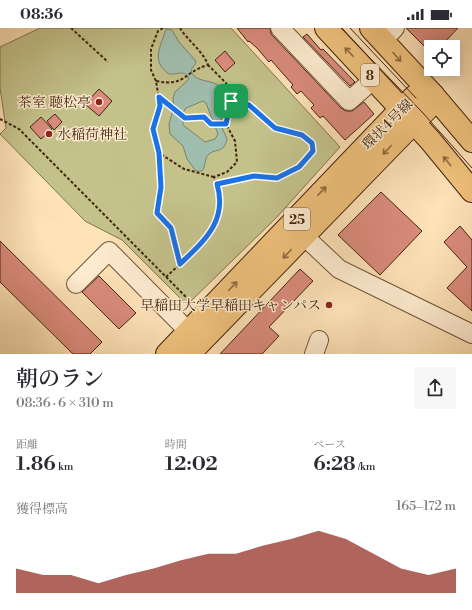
<!DOCTYPE html>
<html lang="ja">
<head>
<meta charset="utf-8">
<style>
  body { margin:0; font-family:"Libre Bodoni","Noto Serif JP",serif; background:#f7f7f7; color:#2b2b33; height:100vh; display:flex; flex-direction:column; font-size:15px; white-space:nowrap }
  * { box-sizing:border-box; margin:0 }
  p { font-size:13px; color:#7c7c81 }
  .icon { flex:none; width:22px; height:22px; fill:none; stroke:currentColor; stroke-width:2; stroke-linecap:round; stroke-linejoin:round }
  .map { position:relative; height:326px; overflow:hidden }
  .sheet { display:flex; flex-direction:column; background:#fff; flex:1 }
  .sheet>* { flex:none }
  .buttons { position:absolute; left:424px; top:12px; display:grid; gap:8px }
  .buttons a { display:grid; place-items:center; width:36px; height:36px; border-radius:0px; background:#fff; box-shadow:0 2px 10px #0003; font-size:20px }
  .pin { position:absolute; display:grid; place-items:center; width:34px; height:34px; color:#fff; margin:-17px; border-radius:8px; box-shadow:0 2px 6px #0006 }
  .round { display:grid; place-items:center; flex:none; width:42px; height:42px; border-radius:0px; background:#f7f7f7 }
  .headline { display:flex; align-items:center; justify-content:space-between; height:68px; padding:0 16px }
  h1 { font-size:22px; font-weight:600; line-height:30px }
  .stats { display:grid; grid-template-columns:repeat(3,1fr); gap:6px; height:68px; padding:4px 16px }
  .stats div { display:grid; align-content:center }
  .stats b { font-size:20px; font-weight:600 }
  .stats small { font-size:11px; font-weight:400 }
  .stats p { font-size:11px }
  .chart { height:112px; padding:8px 16px }
  .chart p { display:flex; justify-content:space-between }
  .chart svg { width:100%; height:72px; margin-top:4px; fill:#8f2418; opacity:.7 }
  .status { display:flex; justify-content:space-between; align-items:center; height:28px; padding:0 20px; background:#fff; direction:ltr }
  .status svg { height:11px; fill:currentColor }
  .map>svg:first-child { display:block }
</style>
</head>
<body>
<div class="status"><b>08:36</b><svg viewBox="0 0 49 12"><path d="M0 12V9h3v3zM5 12V6h3v6zM10 12V3h3v9zM15 12V0h3v12zM26 1h20v11H26zM47 4h2v5h-2z"/></svg></div>
<div class="map">
<svg width="472" height="326" viewBox="0 0 472 326">
  <rect width="100%" height="100%" fill="#fee2b8"/>
  <filter id="stains"><feTurbulence type="fractalNoise" baseFrequency=".005" numOctaves="4"/><feColorMatrix values="0 0 0 0 .2 0 0 0 0 .09 0 0 0 0 .02 0 0 0 .5 -.17"/></filter>
  <radialGradient id="worn" r=".72"><stop offset=".6" stop-color="#630" stop-opacity="0"/><stop offset="1" stop-color="#630" stop-opacity=".3"/></radialGradient>
  <path fill="#c4c28b" stroke="#84744c" d="M 40,0 L 231,0 L 340,119 L 277,189 L 187,277 L 122,212 L 85,193 L 0,106 L 6,100 L 0,60 L 0,19 Z"/>
  <path fill="#a0beae" stroke="#7b816d" fill-rule="evenodd" d="M 166,1 L 172,2 L 179,14 L 195,32 L 196,35 L 191,42 C 194,56 213,50 221,60 C 232,74 220,84 221,96 C 222,101 225,106 227,111 C 224,126 216,120 209,126 C 204,130 206,139 202,143 L 196,143 L 187,131 L 183,118 L 170,106 L 169,96 L 174,79 L 173,70 L 175,64 L 189,51 C 185,41 178,47 169,46 C 150,33 161,18 166,1 ZM 203,73 L 206,75 L 218,106 L 215,111 L 205,114 L 183,97 L 183,85 L 186,80 Z"/>
  <g fill="#da8b7d" stroke="#44250c">
    <path d="M 237,0 L 270,0 L 271,6 L 341,80 L 346,83 L 352,83 L 364,74 L 374,86 L 345,112 L 323,88 L 320,90 L 311,80 L 314,77 L 301,63 L 297,66 L 291,59 L 293,57 L 271,32 L 269,34 L 257,20 L 249,13 L 248,14 Z"/>
    <path d="M 406,0 L 458,0 L 440,19 L 425,19 Z"/>
    <path d="M 307,6 L 321,22 L 323,21 L 355,54 L 350,58 L 303,9 Z"/>
    <path d="M 225,23 L 235,35 L 225,44 L 215,32 Z"/>
    <path d="M 99,61 L 112,73 L 99,88 L 85,76 Z"/>
    <path d="M 55,86 L 62,94 L 54,102 L 47,93 Z"/>
    <path d="M 41,89 L 52,101 L 41,111 L 30,99 Z"/>
    <path d="M 381,164 L 422,203 L 380,247 L 338,207 Z"/>
    <path d="M 460,198 L 472,212 L 472,283 L 447,260 L 467,239 L 444,214 Z"/>
    <path d="M 0,213 L 102,314 L 90,326 L 73,326 L 0,254 Z"/>
    <path d="M 300,241 L 313,253 L 269,299 L 279,308 L 262,326 L 220,326 Z"/>
    <path d="M 99,248 L 136,285 L 119,301 L 82,264 Z"/>
  </g>
  <g fill="none" stroke-linecap="round" stroke-linejoin="round">
    <defs>
      <g id="minor">
        <path d="M 280,0 L 349,73 L 374,51"/>
        <path d="M 383,13 L 395,0"/>
        <path d="M 304,208 L 339,241 L 472,306"/>
        <path d="M 76,256 L 109,223 L 198,313"/>
        <path d="M 314,326 L 319,312"/>
      </g>
      <g id="major">
        <path d="M 326,0 L 430,112 L 472,163"/>
        <path d="M 371,0 L 433,67 L 472,113"/>
        <path d="M 167,326 L 402,80 L 415,68 L 433,67"/>
        <path d="M 189,326 L 427,81 L 433,67"/>
      </g>
    </defs>
    <use href="#minor" stroke="#725437" stroke-width="20"/>
    <use href="#major" stroke="#44250c" stroke-width="24"/>
    <g stroke="#44250c" stroke-width="2" stroke-dasharray="3 2" stroke-linecap="butt">
      <path d="M 71,0 L 108,34"/>
      <path d="M 163,0 L 158,3 L 151,21 L 151,42 L 156,53 L 160,78 L 153,101 L 159,125 L 184,141 L 214,149"/>
      <path d="M 156,53 C 186,59 183,44 208,37 C 203,23 188,13 180,0"/>
      <path d="M 159,69 L 185,90 L 204,89 L 211,96 L 226,96"/>
      <path d="M 0,91 L 19,101 L 193,276"/>
      <path d="M 159,125 L 161,159 L 157,185 L 171,200 L 180,236"/>
      <path d="M 217,156 L 254,148 L 277,150 L 299,139 L 313,123 L 312,115 L 302,107 L 275,100 L 249,77 L 231,73"/>
      <path d="M 166,249 C 188,228 222,204 221,170 C 220,163 216,156 214,149 L 227,144 L 237,134 L 235,113 L 226,96 L 231,73 L 226,55 L 208,37"/>
    </g>
    <use href="#minor" stroke="#feecd1" stroke-width="18"/>
    <use href="#major" stroke="#efc17c" stroke-width="22"/>
    <g stroke="#44250c" stroke-width="1">
      <path d="M 341,0 L 423,85 L 472,140"/>
      <path d="M 350,0 L 416,70"/>
    </g>
  </g>
  <defs><path id="oneway-shaft" d="M-6 0H5M1.5-3L5.5 0L1.5 3" fill="none" stroke-width="1.6" stroke-linecap="round" stroke-linejoin="round"/></defs>
  <g stroke="#916b3e">
    <use href="#oneway-shaft" transform="translate(349 24) rotate(-134)"/>
    <use href="#oneway-shaft" transform="translate(397 29) rotate(48)"/>
    <use href="#oneway-shaft" transform="translate(387 122) rotate(134)"/>
    <use href="#oneway-shaft" transform="translate(447 133) rotate(-129)"/>
    <use href="#oneway-shaft" transform="translate(322 163) rotate(-46)"/>
    <use href="#oneway-shaft" transform="translate(287 226) rotate(134)"/>
    <use href="#oneway-shaft" transform="translate(233 258) rotate(-46)"/>
  </g>
  <g fill="none" stroke-linecap="round" stroke-linejoin="round">
    <defs>
      <path id="route" d="M 159,69 L 185,90 L 204,89 L 211,96 L 226,96 L 231,73 L 249,77 L 275,100 L 302,107 L 312,115 L 313,123 L 299,139 L 277,150 L 254,148 L 217,156 C 228,193 204,213 180,236 L 171,200 L 157,185 L 161,159 L 159,125 L 153,101 L 160,78 Z"/>
    </defs>
    <use href="#route" stroke="#fff" stroke-width="8"/>
    <use href="#route" stroke="#1a73e8" stroke-width="5"/>
  </g>
  <g fill="#8f2418" stroke="#feecd1" stroke-width="1.5">
    <circle cx="99" cy="74" r="4"/>
    <circle cx="49" cy="106" r="4"/>
    <circle cx="329" cy="277" r="4"/>
  </g>
  <g text-anchor="middle" stroke-width="3" stroke-linejoin="round" paint-order="stroke">
    <g fill="#feecd1" stroke="#7c6147" stroke-width="1">
      <rect x="361" y="36" width="18" height="22" rx="3"/>
      <rect x="284" y="180" width="26" height="22" rx="3"/>
    </g>
    <g font-size="13" font-weight="bold" fill="#44250c">
      <text x="370" y="52">8</text>
      <text x="297" y="196">25</text>
    </g>
    <g font-size="14" fill="#44250c" stroke="#feecd1" text-anchor="end">
      <text x="91" y="79">茶室 聴松亭</text>
      <text x="57" y="111" text-anchor="start">水稲荷神社</text>
      <text x="321" y="282">早稲田大学早稲田キャンパス</text>
    </g>
    <g font-size="14" fill="#44250c" stroke="#feecd1">
      <text transform="translate(387 96) rotate(-45)" y="5">環状4号線</text>
    </g>
  </g>
  <rect width="100%" height="100%" filter="url(#stains)"/>
  <rect width="100%" height="100%" fill="url(#worn)"/>
</svg>
<div class="buttons">
<a><svg class="icon" aria-label="locate" viewBox="0 0 24 24"><circle cx="12" cy="12" r="6"/><path d="M12 2v4M12 18v4M2 12h4M18 12h4"/></svg></a>
</div>
<div class="pin" style="left:231px;top:73px;background:#1e9e55"><svg class="icon" aria-label="arrive" viewBox="0 0 24 24"><path d="M6 21V4h12l-3 4 3 4H6"/></svg></div>
</div>
<section class="sheet">
<div class="headline"><div><h1>朝のラン</h1><p>08:36 · 6 × 310 m</p></div><a class="round"><svg class="icon" aria-label="share" viewBox="0 0 24 24"><path d="M12 15V3M7 8l5-5 5 5M5 13v7h14v-7"/></svg></a></div>
<div class="stats">
<div><p>距離</p><b>1.86<small> km</small></b></div>
<div><p>時間</p><b>12:02</b></div>
<div><p>ペース</p><b>6:28<small> /km</small></b></div>
</div>
<div class="chart"><p><span>獲得標高</span>165–172 m</p>
<svg viewBox="0 0 160 44" preserveAspectRatio="none"><path d="M0 44V29L10 33L20 33L30 38L40 33L50 29L60 24L70 20L80 20L90 15L100 11L110 6L120 11L130 20L140 29L150 33L160 29V44z"/></svg>
</div>
</section>
</body>
</html>
